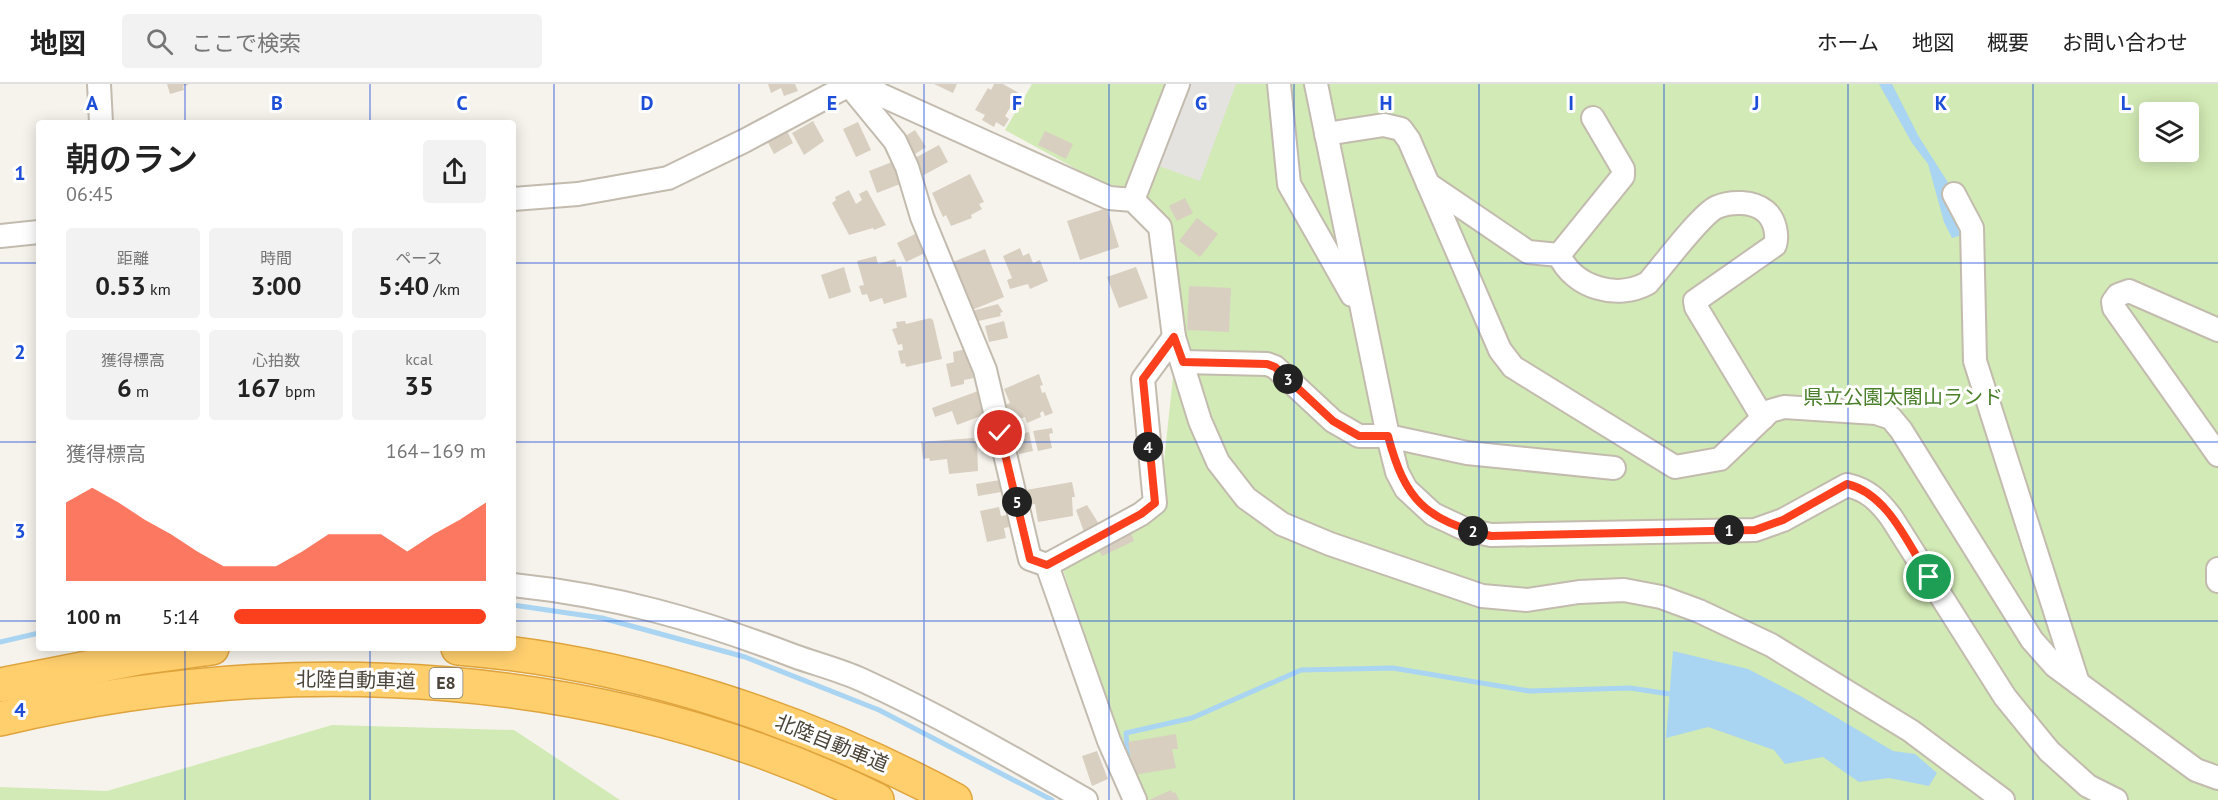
<!DOCTYPE html>
<html lang="ja">
<head>
<meta charset="utf-8">
<style>
  body { margin:0; font-family:"PT Sans","Noto Sans JP",sans-serif; background:#f2f2f2; color:#222; height:100vh; display:flex; flex-direction:column; font-size:22px; white-space:nowrap }
  * { box-sizing:border-box; margin:0 }
  p { font-size:20px; color:#767676 }
  .icon { flex:none; width:33px; height:33px; fill:none; stroke:currentColor; stroke-width:2; stroke-linecap:round; stroke-linejoin:round }
  .map { position:relative; flex:1; overflow:hidden }
  .details { position:absolute; left:36px; top:36px; width:480px; height:531px; display:flex; flex-direction:column; background:#fff; border-radius:6px; box-shadow:0 3px 15px #0003 }
  .details>* { flex:none }
  .tools { position:absolute; left:2139px; top:18px; display:grid; gap:12px }
  .tools a { display:grid; place-items:center; width:60px; height:60px; border-radius:6px; background:#fff; box-shadow:0 3px 15px #0003; font-size:30px }
  .pin { position:absolute; display:grid; place-items:center; width:51px; height:51px; color:#fff; margin:-26px; border:3px solid #fff; border-radius:50%; box-shadow:0 2px 6px #0007 }
  .km { position:absolute; width:30px; height:30px; margin:-15px; border-radius:50%; background:#222; color:#fff; font-size:16px; line-height:30px; text-align:center }
  .round { display:grid; place-items:center; flex:none; width:63px; height:63px; border-radius:6px; background:#f2f2f2 }
  .headline { display:flex; align-items:center; justify-content:space-between; height:102px; padding:0 30px }
  h1 { font-size:33px; font-weight:600; line-height:45px }
  .stats { display:grid; grid-template-columns:repeat(3,1fr); gap:9px; height:102px; padding:6px 30px }
  .stats div { display:grid; align-content:center; border-radius:6px; background:#f2f2f2; text-align:center }
  .stats b { font-size:26px; font-weight:600 }
  .stats small { font-size:16px; font-weight:400 }
  .stats p { font-size:16px }
  .chart { height:168px; padding:12px 30px }
  .chart p { display:flex; justify-content:space-between }
  .chart svg { width:100%; height:108px; margin-top:6px; fill:#fc3f1d; opacity:.7 }
  ul { padding:0 30px; list-style:none; font-size:20px }
  li { display:grid; grid-template-columns:96px 72px 1fr; align-items:center; height:45px }
  li i { height:15px; border-radius:8px; background:#fc3f1d }
  header { display:flex; align-items:center; gap:36px; box-sizing:border-box; height:84px; padding:0 30px; background:#fff; border-bottom:2px solid #e0e0e0 }
  header strong { font-size:28px }
  nav { display:flex; gap:33px; margin-inline-start:auto; font-size:21px }
  .search { width:420px; height:54px; background:#f2f2f2; display:flex; align-items:center; gap:15px; box-sizing:border-box; padding:0 21px; border-radius:6px; color:#767676; font-size:22px }
  .map>svg:first-child { display:block }
</style>
</head>
<body>
<header>
<strong>地図</strong>
<div class="search"><svg class="icon" aria-label="search" viewBox="0 0 24 24"><circle cx="10" cy="10" r="6"/><path d="M15 15l6 6"/></svg>ここで検索</div>
<nav><a>ホーム</a><a>地図</a><a>概要</a><a>お問い合わせ</a></nav>
</header>
<div class="map">
<svg width="2218" height="716" viewBox="0 0 2218 716">
  <rect width="100%" height="100%" fill="#f6f3ec"/>
  <g fill="#d2eab5" fill-rule="evenodd">
    <path d="M 1032,0 L 2218,0 L 2218,716 L 1141,716 L 1061,480 L 1159,425 L 1175,274 L 1184,257 L 1173,145 L 1133,116 L 1005,46 ZM 2150,28 L 2188,28 L 2188,68 L 2150,68 Z"/>
    <path d="M 332,641 L 514,646 L 620,716 L 0,716 L 0,703 L 107,707 Z"/>
  </g>
  <path fill="#e5e3e0" d="M 1189,0 L 1236,0 L 1200,97 L 1159,82 Z"/>
  <g fill="#a9d4f2">
    <path d="M 1879,0 L 1892,0 L 1919,53 L 1949,100 L 1951,119 L 1961,147 L 1959,152 L 1952,154 L 1944,138 L 1928,80 L 1912,59 Z"/>
    <path d="M 1673,567 L 1748,585 L 1802,613 L 1893,667 L 1915,670 L 1937,689 L 1929,702 L 1889,694 L 1859,698 L 1823,673 L 1785,680 L 1774,666 L 1708,643 L 1666,654 Z"/>
  </g>
  <g fill="none" stroke-linecap="round" stroke-linejoin="round">
    <g stroke="#a9d4f2" stroke-width="5">
      <path d="M 513,521 L 602,534 L 745,573 L 879,626 L 1052,716"/>
      <path d="M 0,558 L 39,549"/>
      <path d="M 1128,677 L 1126,649 L 1192,634 L 1301,586 L 1393,584 L 1529,607 L 1630,604 L 1670,610"/>
    </g>
  </g>
  <g fill="#d8cfc1">
    <path d="M 167,0 L 188,0 L 188,1 L 183,2 L 184,6 L 170,10 Z"/>
    <path d="M 768,0 L 795,0 L 798,7 L 784,12 L 781,4 L 771,9 Z"/>
    <path d="M 934,0 L 957,0 L 953,9 Z"/>
    <path d="M 994,0 L 1003,0 L 1024,12 L 1017,22 L 1013,19 L 1005,32 L 1009,35 L 1004,43 L 996,38 L 994,43 L 982,36 L 985,31 L 975,26 L 988,4 L 991,6 Z"/>
    <path d="M 813,37 L 824,57 L 804,71 L 792,49 Z"/>
    <path d="M 858,38 L 871,66 L 856,73 L 843,45 Z"/>
    <path d="M 786,45 L 793,59 L 774,70 L 766,55 Z"/>
    <path d="M 915,46 L 926,63 L 912,72 L 901,55 Z"/>
    <path d="M 1045,47 L 1073,60 L 1066,75 L 1038,61 Z"/>
    <path d="M 939,61 L 948,78 L 922,92 L 913,75 Z"/>
    <path d="M 892,78 L 900,100 L 877,109 L 869,87 Z"/>
    <path d="M 970,90 L 984,118 L 979,120 L 982,125 L 971,131 L 972,134 L 951,142 L 946,131 L 943,133 L 932,109 Z"/>
    <path d="M 849,106 L 856,120 L 862,116 L 859,110 L 867,106 L 886,141 L 874,146 L 873,144 L 849,151 L 832,119 L 836,116 L 835,113 Z"/>
    <path d="M 1185,114 L 1193,129 L 1177,137 L 1169,122 Z"/>
    <path d="M 1107,124 L 1119,163 L 1080,176 L 1067,137 Z"/>
    <path d="M 1197,134 L 1218,150 L 1200,173 L 1179,157 Z"/>
    <path d="M 917,149 L 927,168 L 906,178 L 897,159 Z"/>
    <path d="M 1020,164 L 1023,172 L 1029,169 L 1033,179 L 1040,176 L 1048,197 L 1030,205 L 1028,200 L 1010,205 L 1007,196 L 1012,194 L 1003,172 Z"/>
    <path d="M 985,165 L 1004,213 L 972,226 L 964,204 L 960,206 L 954,191 L 958,190 L 953,178 Z"/>
    <path d="M 876,172 L 878,180 L 895,175 L 897,183 L 901,182 L 907,213 L 884,220 L 882,214 L 870,218 L 867,210 L 862,211 L 859,202 L 864,201 L 857,177 Z"/>
    <path d="M 844,183 L 851,208 L 829,215 L 821,191 Z"/>
    <path d="M 1136,183 L 1148,214 L 1119,224 L 1107,193 Z"/>
    <path d="M 1189,202 L 1231,204 L 1229,248 L 1187,246 Z"/>
    <path d="M 998,220 L 1003,228 L 1000,229 L 1001,232 L 974,238 L 972,227 Z"/>
    <path d="M 930,234 L 933,236 L 942,275 L 906,283 L 905,279 L 901,280 L 898,267 L 903,266 L 902,260 L 898,261 L 892,245 L 897,244 L 896,238 L 905,237 L 906,240 Z"/>
    <path d="M 1004,237 L 1008,254 L 989,258 L 985,242 Z"/>
    <path d="M 966,265 L 974,294 L 964,296 L 964,300 L 951,303 L 946,280 L 954,278 L 953,268 Z"/>
    <path d="M 1039,290 L 1043,301 L 1040,302 L 1042,309 L 1045,308 L 1053,329 L 1045,332 L 1043,327 L 1040,329 L 1041,333 L 1027,339 L 1025,333 L 1016,336 L 1013,329 L 1009,331 L 1005,321 L 1010,319 L 1004,305 Z"/>
    <path d="M 978,307 L 986,330 L 957,341 L 952,327 L 935,333 L 932,324 Z"/>
    <path d="M 1052,344 L 1053,349 L 1049,350 L 1052,364 L 1038,367 L 1033,347 Z"/>
    <path d="M 1029,348 L 1033,367 L 1019,370 L 1015,352 Z"/>
    <path d="M 973,354 L 974,358 L 977,357 L 978,387 L 949,390 L 947,375 L 930,377 L 929,374 L 923,375 L 921,358 Z"/>
    <path d="M 1000,396 L 1001,408 L 978,412 L 976,400 Z"/>
    <path d="M 1072,398 L 1075,413 L 1072,413 L 1073,432 L 1038,438 L 1035,420 L 1029,421 L 1026,406 Z"/>
    <path d="M 1087,421 L 1099,440 L 1084,448 L 1076,426 Z"/>
    <path d="M 999,423 L 1001,432 L 1007,431 L 1009,443 L 1004,444 L 1006,454 L 987,458 L 980,427 Z"/>
    <path d="M 1130,447 L 1134,457 L 1102,472 L 1097,463 Z"/>
    <path d="M 1176,650 L 1178,665 L 1172,665 L 1176,684 L 1134,691 L 1128,658 Z"/>
    <path d="M 1097,667 L 1108,695 L 1092,702 L 1082,672 Z"/>
    <path d="M 1171,706 L 1172,709 L 1175,708 L 1179,716 L 1149,716 Z"/>
  </g>
  <g fill="none" stroke-linecap="round" stroke-linejoin="round">
    <defs>
      <g id="minor">
        <path d="M 99,0 L 101,39"/>
        <path d="M 865,0 L 881,11 L 1109,114 L 1133,116 L 1160,143 L 1174,253 L 1200,337 L 1218,378 L 1246,414 L 1282,440 L 1330,460 L 1482,512 L 1527,516 L 1579,508 L 1624,506 L 1661,513 L 1699,527 L 1771,561 L 1911,647 L 2003,716"/>
        <path d="M 1279,0 L 1289,100 L 1352,211"/>
        <path d="M 1316,0 L 1388,352 L 1397,388 L 1406,405 L 1433,430 L 1467,446 L 1491,451 L 1755,446 L 1783,436 L 1847,401 C 1868,406 1878,416 1891,433 L 2005,613 L 2049,667 L 2088,702 L 2116,716"/>
        <path d="M 849,1 L 895,57 L 907,83 L 922,133 L 985,286 L 1030,475 L 1047,481 L 1109,657 L 1135,716"/>
        <path d="M 1326,50 L 1384,41 L 1401,45 L 1409,56 L 1500,266 L 1513,283 L 1675,383 L 1720,375 L 1770,327 L 1784,323 L 1876,329 L 1891,334 L 1901,346 L 2032,556 L 2055,582 L 2196,686 L 2218,694"/>
        <path d="M 1428,100 L 1528,168 L 1559,171 C 1574,204 1617,216 1648,199 C 1661,184 1701,130 1717,123 C 1731,117 1753,117 1765,127 C 1775,135 1778,151 1775,161 L 1695,217 L 1696,223 L 1763,334"/>
        <path d="M 1954,110 L 1972,144 L 1975,277 L 2078,599"/>
        <path d="M 513,115 L 578,110 L 668,94 L 744,57 L 851,0"/>
        <path d="M 1133,116 L 1178,0"/>
        <path d="M 0,152 L 39,148"/>
        <path d="M 1559,171 L 1623,92 L 1623,85 L 1593,34"/>
        <path d="M 2218,246 L 2129,207 L 2118,211 L 2113,218 L 2114,224 L 2218,371"/>
        <path d="M 1183,278 L 1267,280 L 1275,283 L 1333,337 L 1359,352 L 1388,352 L 1467,369 L 1614,384"/>
        <path d="M 1047,481 L 1141,430 L 1155,419 L 1143,295 L 1174,253"/>
        <path d="M 2218,485 L 2218,497"/>
        <path d="M 513,501 C 616,512 697,535 794,572 C 816,580 840,586 862,596 C 939,631 1013,674 1086,716"/>
      </g>
      <g id="highway">
        <path d="M 458,564 C 632,578 802,634 955,716"/>
        <path d="M 0,601 L 138,574 L 212,564"/>
        <path d="M 0,635 C 291,566 605,583 877,716"/>
      </g>
    </defs>
    <use href="#minor" stroke="#c2bbae" stroke-width="26"/>
    <use href="#highway" stroke="#e0a43c" stroke-width="36"/>
    <use href="#minor" stroke="#fff" stroke-width="22"/>
    <use href="#highway" stroke="#ffcf6e" stroke-width="33"/>
  </g>
  <g fill="none" stroke-linecap="round" stroke-linejoin="round">
    <defs>
      <path id="route" d="M 1000,349 L 1030,475 L 1047,481 L 1141,430 L 1155,419 L 1143,295 L 1174,253 L 1183,278 L 1267,280 L 1275,283 L 1333,337 L 1359,352 L 1388,352 C 1405,416 1425,436 1491,452 L 1755,446 L 1783,436 L 1847,400 C 1888,410 1908,460 1929,493"/>
    </defs>
    <use href="#route" stroke="#fff" stroke-width="12"/>
    <use href="#route" stroke="#fc3f1d" stroke-width="8"/>
  </g>
  <path fill="none" stroke="#1d4ed8" stroke-width="1.5" stroke-opacity="0.55" d="M 185,0 L 185,39M 370,0 L 370,39M 554,0 L 554,716M 739,0 L 739,716M 924,0 L 924,716M 1109,0 L 1109,716M 1294,0 L 1294,716M 1479,0 L 1479,716M 1664,0 L 1664,716M 1848,0 L 1848,716M 2033,0 L 2033,716M 0,179 L 39,179M 513,179 L 2218,179M 0,358 L 39,358M 513,358 L 2218,358M 0,537 L 39,537M 513,537 L 2218,537M 185,564 L 185,716M 370,564 L 370,716"/>
  <g text-anchor="middle" stroke-width="6" stroke-linejoin="round" paint-order="stroke">
    <rect fill="#fff" stroke="#817c74" stroke-width="1.5" x="429.5" y="584" width="33" height="30" rx="4.5"/>
    <g font-size="18" font-weight="bold" fill="#4b4439">
      <text x="446" y="605">E8</text>
    </g>
    <g font-size="20" fill="#4a7f2a" stroke="#fff">
      <text x="1903" y="320">県立公園太閤山ランド</text>
    </g>
    <g font-size="20" fill="#4b4439" stroke="#fff">
      <text transform="translate(356 596) rotate(1)" y="7">北陸自動車道</text>
      <text transform="translate(832 659) rotate(22)" y="7">北陸自動車道</text>
    </g>
  </g>
  <g font-size="20" text-anchor="middle" font-weight="bold" fill="#1d4ed8" stroke="#fff" stroke-width="6" stroke-linejoin="round" paint-order="stroke">
    <text x="92" y="26">A</text>
    <text x="277" y="26">B</text>
    <text x="462" y="26">C</text>
    <text x="647" y="26">D</text>
    <text x="832" y="26">E</text>
    <text x="1017" y="26">F</text>
    <text x="1201" y="26">G</text>
    <text x="1386" y="26">H</text>
    <text x="1571" y="26">I</text>
    <text x="1756" y="26">J</text>
    <text x="1941" y="26">K</text>
    <text x="2126" y="26">L</text>
    <text x="20" y="96">1</text>
    <text x="20" y="275">2</text>
    <text x="20" y="454">3</text>
    <text x="20" y="633">4</text>
  </g>
</svg>
<div class="tools">
<a><svg class="icon" aria-label="layers" viewBox="0 0 24 24"><path d="M12 4l9 5-9 5-9-5zM3 14l9 5 9-5"/></svg></a>
</div>
<div class="pin" style="left:1929px;top:493px;background:#1e9e55"><svg class="icon" aria-label="arrive" viewBox="0 0 24 24"><path d="M6 21V4h12l-3 4 3 4H6"/></svg></div>
<div class="pin" style="left:1000px;top:349px;background:#d93025"><svg class="icon" aria-label="check" viewBox="0 0 24 24"><path d="M5 12l5 5 9-10"/></svg></div>
<b class="km" style="left:1729px;top:446px">1</b>
<b class="km" style="left:1473px;top:447px">2</b>
<b class="km" style="left:1288px;top:295px">3</b>
<b class="km" style="left:1148px;top:363px">4</b>
<b class="km" style="left:1017px;top:418px">5</b>
<section class="details">
<div class="headline"><div><h1>朝のラン</h1><p>06:45</p></div><a class="round"><svg class="icon" aria-label="share" viewBox="0 0 24 24"><path d="M12 15V3M7 8l5-5 5 5M5 13v7h14v-7"/></svg></a></div>
<div class="stats">
<div><p>距離</p><b>0.53<small> km</small></b></div>
<div><p>時間</p><b>3:00</b></div>
<div><p>ペース</p><b>5:40<small> /km</small></b></div>
</div>
<div class="stats">
<div><p>獲得標高</p><b>6<small> m</small></b></div>
<div><p>心拍数</p><b>167<small> bpm</small></b></div>
<div><p>kcal</p><b>35</b></div>
</div>
<div class="chart"><p><span>獲得標高</span>164–169 m</p>
<svg viewBox="0 0 160 44" preserveAspectRatio="none"><path d="M0 44V12L10 6L20 12L30 19L40 25L50 32L60 38L70 38L80 38L90 32L100 25L110 25L120 25L130 32L140 25L150 19L160 12V44z"/></svg>
</div>
<ul>
<li><b>100 m</b>5:14<i style="width:100%"></i></li>
</ul>
</section>
</div>
</body>
</html>
